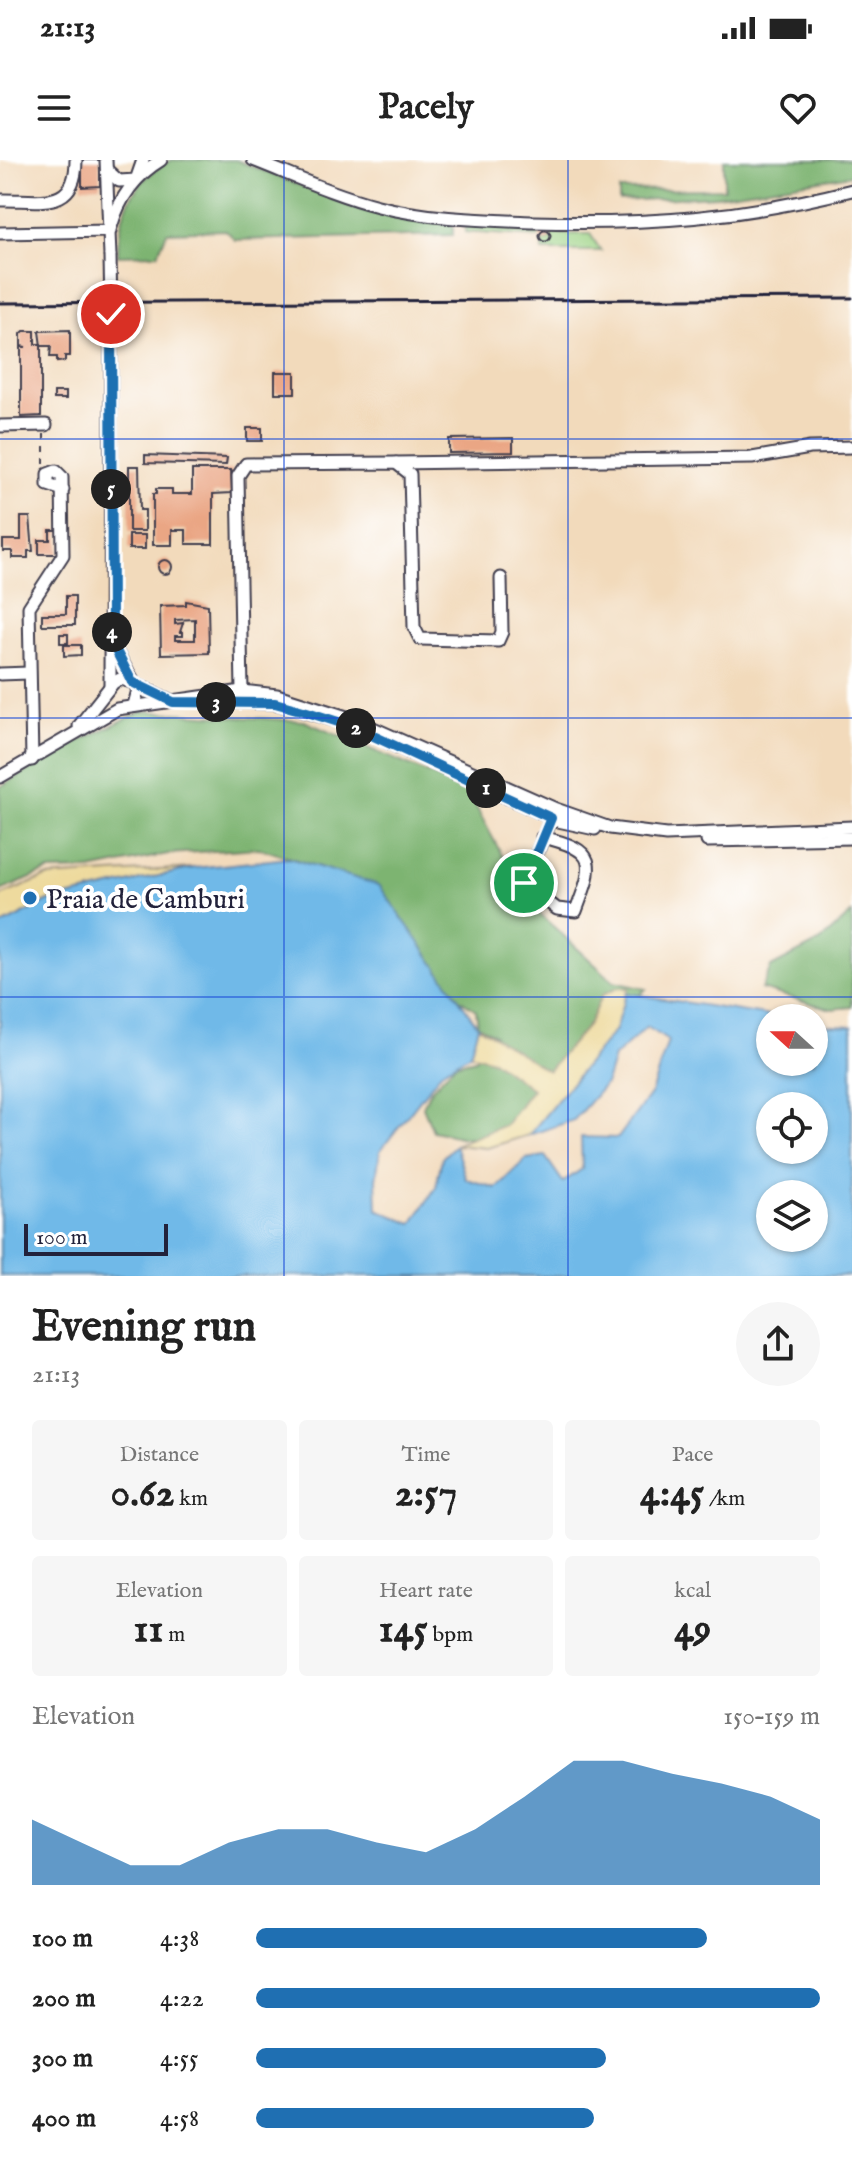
<!DOCTYPE html>
<html lang="en">
<head>
<meta charset="utf-8">
<style>
  body { margin:0; font-family:"IM FELL English",serif; background:#f6f6f6; color:#222; height:100vh; display:flex; flex-direction:column; font-size:30px; white-space:nowrap }
  * { box-sizing:border-box; margin:0 }
  p { font-size:26px; color:#767676 }
  .icon { flex:none; width:44px; height:44px; fill:none; stroke:currentColor; stroke-width:2; stroke-linecap:round; stroke-linejoin:round }
  .map { position:relative; height:1116px; overflow:hidden }
  .side { display:flex; flex-direction:column; background:#fff; flex:1 }
  .side>* { flex:none }
  .needle { width:52px; rotate:291deg }
  .buttons { position:absolute; left:756px; top:844px; display:grid; gap:16px }
  .buttons a { display:grid; place-items:center; width:72px; height:72px; border-radius:50%; background:#fff; box-shadow:0 2px 6px #0004; font-size:40px }
  .scale { position:absolute; left:24px; bottom:20px; width:144px; box-sizing:border-box; padding-left:8px; border:4px solid #22223b; border-top:0; font-size:22px; line-height:28px; white-space:nowrap; color:#22223b; -webkit-text-stroke:6px #fff; paint-order:stroke }
  .pin { position:absolute; display:grid; place-items:center; width:68px; height:68px; color:#fff; margin:-34px; border:4px solid #fff; border-radius:50%; box-shadow:0 2px 8px #0007 }
  .km { position:absolute; width:40px; height:40px; margin:-20px; border-radius:50%; background:#222; color:#fff; font-size:22px; line-height:40px; text-align:center }
  .round { display:grid; place-items:center; flex:none; width:84px; height:84px; border-radius:42px; background:#f6f6f6 }
  .summary { display:flex; align-items:center; justify-content:space-between; height:136px; padding:0 32px }
  h1 { font-size:44px; font-weight:700; line-height:60px }
  .metrics { display:grid; grid-template-columns:repeat(3,1fr); gap:12px; height:136px; padding:8px 32px }
  .metrics div { display:grid; align-content:center; border-radius:8px; background:#f6f6f6; text-align:center }
  .metrics b { font-size:40px; font-weight:700 }
  .metrics small { font-size:22px; font-weight:400 }
  .metrics p { font-size:22px }
  .chart { height:224px; padding:16px 32px }
  .chart p { display:flex; justify-content:space-between }
  .chart svg { width:100%; height:144px; margin-top:8px; fill:#1f6fb2; opacity:.7 }
  ul { padding:0 32px; list-style:none; font-size:26px }
  li { display:grid; grid-template-columns:128px 96px 1fr; align-items:center; height:60px }
  li i { height:20px; border-radius:10px; background:#1f6fb2 }
  .status { display:flex; justify-content:space-between; align-items:center; height:56px; padding:0 40px; background:#fff; direction:ltr }
  .status svg { height:22px; fill:currentColor }
  header { display:flex; justify-content:space-between; align-items:center; height:104px; padding:0 32px; background:#fff; font-size:36px; font-weight:700 }
  .map>svg:first-child { display:block }
</style>
</head>
<body>
<div class="status"><b>21:13</b><svg viewBox="0 0 49 12"><path d="M0 12V9h3v3zM5 12V6h3v6zM10 12V3h3v9zM15 12V0h3v12zM26 1h20v11H26zM47 4h2v5h-2z"/></svg></div>
<header><svg class="icon" aria-label="menu" viewBox="0 0 24 24"><path d="M4 6h16M4 12h16M4 18h16"/></svg>Pacely<svg class="icon" aria-label="heart" viewBox="0 0 24 24"><path d="M12 20l-8-8c-3-5 5-10 8-4 3-6 11-1 8 4z"/></svg></header>
<div class="map">
<svg width="852" height="1116" viewBox="0 0 852 1116">
  <rect width="100%" height="100%" fill="#fff"/>
  <filter id="ink" filterUnits="userSpaceOnUse"><feTurbulence type="fractalNoise" baseFrequency=".0125" numOctaves="2"/><feDisplacementMap in="SourceGraphic" scale="16" xChannelSelector="R" yChannelSelector="G"/><feConvolveMatrix kernelMatrix="1 2 1 2 8 2 1 2 1" color-interpolation-filters="sRGB"/></filter>
  <filter id="wash" filterUnits="userSpaceOnUse"><feTurbulence type="fractalNoise" baseFrequency=".006" numOctaves="4" result="noise"/><feDisplacementMap in="SourceGraphic" scale="32" xChannelSelector="R" yChannelSelector="G"/><feGaussianBlur stdDeviation="1.8" result="paint"/><feColorMatrix in="noise" values="0 0 0 0 0 0 0 0 0 0 0 0 0 0 0 0 0 1.4 0 .05"/><feComposite in="paint" operator="in"/></filter>
  <g filter="url(#wash)">
    <rect width="100%" height="100%" fill="#f2dabb"/>
    <g fill="#9cd283" stroke="#5f7a5f" stroke-width="2">
      <path d="M 466,65 L 540,69 L 541,77 L 465,72 Z"/>
      <path d="M 550,69 L 561,74 L 590,74 L 601,91 L 543,91 L 543,82 L 550,80 Z"/>
    </g>
    <g fill="#7db471" stroke="#506b56" stroke-width="2">
      <path d="M 172,0 L 236,0 L 360,49 L 453,64 L 453,75 L 235,80 L 226,70 L 167,72 L 158,94 L 118,95 C 118,53 133,19 172,0 Z"/>
      <path d="M 724,0 L 852,0 L 852,15 L 717,36 L 619,41 L 619,30 L 724,29 Z"/>
      <path d="M 142,551 L 304,561 L 467,630 L 517,723 L 541,755 L 614,822 L 646,829 L 605,865 L 505,979 L 464,978 L 433,971 L 423,947 L 429,932 L 455,904 L 475,899 L 495,875 L 478,865 L 476,850 L 451,833 L 373,733 L 341,714 L 259,688 L 168,694 L 90,710 L 48,711 L 0,731 L 0,627 L 67,587 Z"/>
      <path d="M 852,753 L 852,847 L 831,849 L 761,829 L 771,807 L 821,781 Z"/>
    </g>
    <g fill="#eeda9e" stroke="#887e6c" stroke-width="2">
      <path d="M 194,708 L 49,741 L 0,766 L 0,736 L 46,717 Z"/>
      <path d="M 617,828 L 628,828 L 615,870 L 529,975 L 487,988 L 455,985 L 505,965 L 532,929 L 492,900 L 470,894 L 478,866 L 548,911 L 588,865 L 602,835 Z"/>
    </g>
    <path fill="#6fb9e8" stroke="#486e92" stroke-width="2" fill-rule="evenodd" d="M 289,698 L 379,725 L 478,866 L 470,894 L 443,910 L 380,991 L 376,1019 L 377,1049 L 412,1064 L 436,1027 L 442,998 L 455,985 L 466,1019 L 496,1028 L 526,999 L 545,996 L 563,1022 L 582,1009 L 581,977 L 618,978 L 651,933 L 668,881 L 647,867 L 614,897 L 606,923 L 574,960 L 529,975 L 615,870 L 626,833 L 783,858 L 770,858 L 770,902 L 814,902 L 814,864 L 852,866 L 852,1116 L 0,1116 L 0,766 L 49,741 L 194,708 ZM 770,946 L 814,946 L 814,990 L 770,990 ZM 770,1034 L 814,1034 L 814,1078 L 770,1078 Z"/>
    <g id="blocks">
      <g fill="#eaa684" fill-rule="evenodd">
        <path d="M 82,0 L 100,0 L 100,26 L 82,27 Z"/>
        <circle cx="545" cy="76" r="5.5"/>
        <path d="M 70,170 L 70,196 L 65,196 L 65,201 L 57,202 L 57,197 L 50,197 L 51,186 L 41,186 L 39,171 Z"/>
        <path d="M 24,171 L 35,171 L 35,184 L 41,184 L 41,256 L 21,257 L 21,187 L 26,187 L 21,186 L 21,174 Z"/>
        <rect x="275" y="212" width="20" height="21"/>
        <rect x="54" y="232" width="12" height="7"/>
        <rect x="247" y="268" width="15" height="13"/>
        <path d="M 513,278 L 513,292 L 449,293 L 449,279 Z"/>
        <path d="M 145,295 L 227,298 L 226,305 L 145,303 Z"/>
        <path d="M 129,306 L 139,306 L 140,350 L 145,350 L 145,371 L 129,371 Z"/>
        <path d="M 192,310 L 231,310 L 232,333 L 213,334 L 213,384 L 186,384 L 186,370 L 172,370 L 172,385 L 153,385 L 153,334 L 156,334 L 156,329 L 172,329 L 172,334 L 192,334 Z"/>
        <path d="M 21,357 L 30,357 L 33,391 L 28,391 L 28,398 L 12,398 L 12,391 L 3,391 L 3,380 L 21,380 Z"/>
        <path d="M 50,370 L 59,370 L 59,394 L 39,394 L 39,380 L 50,380 Z"/>
        <rect x="129" y="375" width="16" height="14"/>
        <circle cx="165" cy="407" r="7"/>
        <path d="M 66,436 L 75,436 L 75,465 L 42,465 L 42,454 L 66,454 Z"/>
        <path d="M 186,441 L 208,445 L 209,493 L 161,494 L 160,446 L 186,445 ZM 195,459 L 195,480 L 175,480 L 175,476 L 183,476 L 183,472 L 180,472 L 183,463 L 175,464 L 175,460 Z"/>
        <rect x="60" y="474" width="8" height="9"/>
        <path d="M 64,485 L 81,485 L 81,495 L 64,496 Z"/>
      </g>
    </g>
  </g>
  <g filter="url(#ink)">
    <use href="#blocks" fill-opacity="0" stroke="#413e4e" stroke-width="2"/>
    <g fill="none" stroke-linecap="round" stroke-linejoin="round">
      <defs>
        <g id="minor">
          <path d="M 106,0 L 110,96"/>
          <path d="M 253,0 C 294,16 335,35 378,46 C 428,59 483,60 534,62 C 646,65 743,58 852,30"/>
          <path d="M 107,10 L 119,21 L 136,20 L 143,0"/>
          <path d="M 0,40 C 39,39 76,52 76,0"/>
          <path d="M 111,67 C 119,39 136,15 161,0"/>
          <path d="M 0,73 L 110,71"/>
          <path d="M 0,266 L 46,265"/>
          <path d="M 396,303 L 752,298 L 810,288 L 852,287"/>
          <path d="M 112,484 L 138,530 L 134,545"/>
          <path d="M 0,514 L 29,513"/>
          <path d="M 133,523 L 172,541"/>
          <path d="M 110,526 L 111,154"/>
          <path d="M 242,531 L 238,316 L 246,304 L 396,303 L 410,314 L 414,467 L 420,479 L 498,481 L 502,472 L 501,418"/>
          <path d="M 206,542 L 275,543 L 330,559"/>
          <path d="M 79,566 L 113,523 L 120,519 L 132,522"/>
          <path d="M 387,582 L 558,661 L 595,669"/>
          <path d="M 32,600 L 29,447 L 63,395 L 62,317 L 56,311 L 48,314 L 48,325 L 63,330"/>
          <path d="M 0,617 L 117,549 L 242,531 L 277,535 L 353,559 L 556,649 L 610,668 L 666,675 L 852,667"/>
          <path d="M 542,677 C 600,690 594,704 576,751 L 557,749 L 524,723 L 554,653"/>
          <path d="M 707,681 L 852,678"/>
        </g>
      </defs>
      <use href="#minor" stroke="#413e4e" stroke-width="15"/>
      <path stroke="#413e4e" stroke-width="2" stroke-dasharray="6 6" stroke-linecap="butt" d="M 44,274 L 44,304"/>
      <use href="#minor" stroke="#fff" stroke-width="11"/>
      <path stroke="#22223b" stroke-width="3" d="M 0,143 L 852,138"/>
      <defs>
        <path id="minor-bridge" d="M 110,96 L 111,154"/>
      </defs>
      <use href="#minor-bridge" stroke="#413e4e" stroke-width="15" stroke-linecap="butt"/>
      <use href="#minor-bridge" stroke="#fff" stroke-width="11"/>
    </g>
  </g>
  <g fill="none" stroke-linecap="round" stroke-linejoin="round" filter="url(#ink)">
    <defs>
      <path id="route" d="M 111,154 L 112,483 L 132,522 L 173,542 L 275,543 L 307,552 L 354,567 L 551,658 L 524,723"/>
    </defs>
    <use href="#route" stroke="#fff" stroke-width="16"/>
    <use href="#route" stroke="#1f6fb2" stroke-width="10"/>
  </g>
  <path fill="none" stroke="#1d4ed8" stroke-width="2" stroke-opacity="0.55" d="M 284,0 L 284,1116M 568,0 L 568,1116M 0,279 L 852,279M 0,558 L 852,558M 0,837 L 852,837"/>
  <circle fill="#1f6fb2" stroke="#fff" stroke-width="3" cx="30" cy="738" r="8"/>
  <g text-anchor="middle" stroke-width="8" stroke-linejoin="round" paint-order="stroke">
    <g font-size="28" fill="#22223b" stroke="#fff" text-anchor="start">
      <text x="46" y="748">Praia de Camburi</text>
    </g>
  </g>
</svg>
<div class="buttons">
<a><svg class="needle" viewBox="-14 -14 28 28"><path d="M0-13l5 13h-10z" fill="#e53935"/><path d="M0 13l5-13h-10z" fill="#767676"/></svg></a>
<a><svg class="icon" aria-label="locate" viewBox="0 0 24 24"><circle cx="12" cy="12" r="6"/><path d="M12 2v4M12 18v4M2 12h4M18 12h4"/></svg></a>
<a><svg class="icon" aria-label="layers" viewBox="0 0 24 24"><path d="M12 4l9 5-9 5-9-5zM3 14l9 5 9-5"/></svg></a>
</div>
<div class="scale">100 m</div>
<div class="pin" style="left:524px;top:723px;background:#1e9e55"><svg class="icon" aria-label="arrive" viewBox="0 0 24 24"><path d="M6 21V4h12l-3 4 3 4H6"/></svg></div>
<div class="pin" style="left:111px;top:154px;background:#d93025"><svg class="icon" aria-label="check" viewBox="0 0 24 24"><path d="M5 12l5 5 9-10"/></svg></div>
<b class="km" style="left:486px;top:628px">1</b>
<b class="km" style="left:356px;top:568px">2</b>
<b class="km" style="left:216px;top:542px">3</b>
<b class="km" style="left:112px;top:472px">4</b>
<b class="km" style="left:111px;top:329px">5</b>
</div>
<section class="side">
<div class="summary"><div><h1>Evening run</h1><p>21:13</p></div><a class="round"><svg class="icon" aria-label="share" viewBox="0 0 24 24"><path d="M12 15V3M7 8l5-5 5 5M5 13v7h14v-7"/></svg></a></div>
<div class="metrics">
<div><p>Distance</p><b>0.62<small> km</small></b></div>
<div><p>Time</p><b>2:57</b></div>
<div><p>Pace</p><b>4:45<small> /km</small></b></div>
</div>
<div class="metrics">
<div><p>Elevation</p><b>11<small> m</small></b></div>
<div><p>Heart rate</p><b>145<small> bpm</small></b></div>
<div><p>kcal</p><b>49</b></div>
</div>
<div class="chart"><p><span>Elevation</span>150–159 m</p>
<svg viewBox="0 0 160 44" preserveAspectRatio="none"><path d="M0 44V24L10 31L20 38L30 38L40 31L50 27L60 27L70 31L80 34L90 27L100 17L110 6L120 6L130 10L140 13L150 17L160 24V44z"/></svg>
</div>
<ul>
<li><b>100 m</b>4:38<i style="width:80%"></i></li>
<li><b>200 m</b>4:22<i style="width:100%"></i></li>
<li><b>300 m</b>4:55<i style="width:62%"></i></li>
<li><b>400 m</b>4:58<i style="width:60%"></i></li>
</ul>
</section>
</body>
</html>
